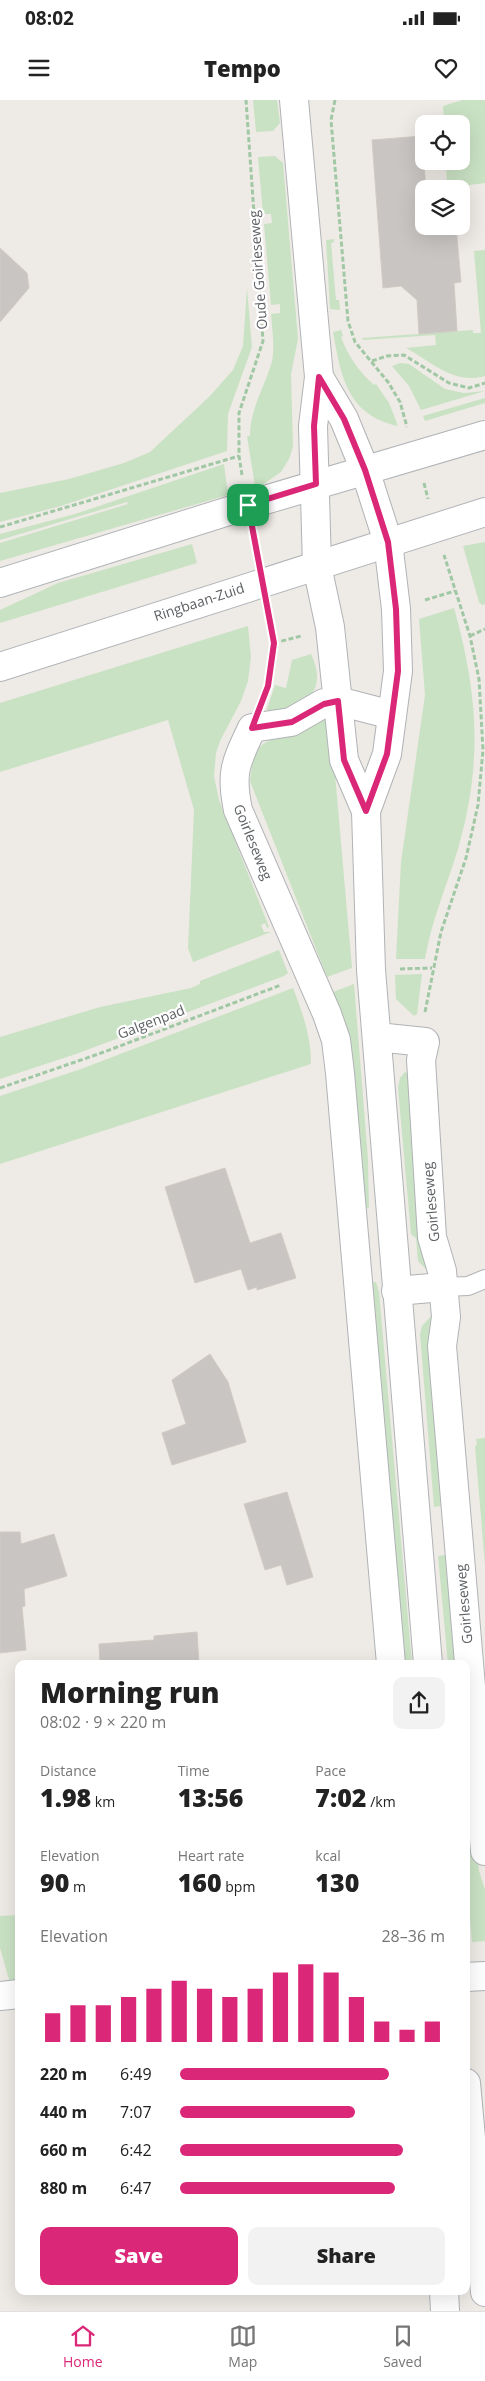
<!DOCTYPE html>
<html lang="en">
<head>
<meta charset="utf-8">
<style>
  body { margin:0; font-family:"Open Sans",sans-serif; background:#f2f2f2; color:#222; height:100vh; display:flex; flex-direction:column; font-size:19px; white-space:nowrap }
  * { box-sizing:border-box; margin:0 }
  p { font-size:16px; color:#767676 }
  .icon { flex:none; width:28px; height:28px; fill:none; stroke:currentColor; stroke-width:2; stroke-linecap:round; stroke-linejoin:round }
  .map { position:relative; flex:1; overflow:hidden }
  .details { position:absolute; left:15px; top:1560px; width:455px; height:635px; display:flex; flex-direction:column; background:#fff; border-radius:10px; box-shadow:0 5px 20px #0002 }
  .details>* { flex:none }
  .controls { position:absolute; left:415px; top:15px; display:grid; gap:10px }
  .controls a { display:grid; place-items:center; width:55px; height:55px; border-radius:10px; background:#fff; box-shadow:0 5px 20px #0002; font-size:25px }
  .pin { position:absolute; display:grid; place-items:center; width:42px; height:42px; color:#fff; margin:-21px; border-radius:10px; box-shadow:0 2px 8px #0006 }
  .round { display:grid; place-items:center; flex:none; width:52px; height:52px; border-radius:10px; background:#f2f2f2 }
  .headline { display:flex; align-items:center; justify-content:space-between; height:85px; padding:0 25px }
  h1 { font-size:28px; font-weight:800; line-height:38px }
  .stats { display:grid; grid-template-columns:repeat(3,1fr); gap:8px; height:85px; padding:5px 25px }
  .stats div { display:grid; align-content:center }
  .stats b { font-size:25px; font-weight:800 }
  .stats small { font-size:14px; font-weight:400 }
  .stats p { font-size:14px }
  .chart { height:140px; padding:10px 25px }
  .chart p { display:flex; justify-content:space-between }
  .chart svg { width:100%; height:90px; margin-top:5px; stroke:#db2777; stroke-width:6 }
  .cta { display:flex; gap:10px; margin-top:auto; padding:10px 25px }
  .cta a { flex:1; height:58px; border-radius:10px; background:#db2777; color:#fff; font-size:20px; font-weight:800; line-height:58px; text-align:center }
  .cta a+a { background:#f2f2f2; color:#222 }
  ul { padding:0 25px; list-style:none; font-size:16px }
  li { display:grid; grid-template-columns:80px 60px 1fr; align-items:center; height:38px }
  li i { height:12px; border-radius:6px; background:#db2777 }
  .status { display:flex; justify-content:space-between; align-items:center; height:35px; padding:0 25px; background:#fff; direction:ltr }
  .status svg { height:14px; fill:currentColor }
  header { display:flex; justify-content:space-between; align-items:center; height:65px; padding:0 25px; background:#fff; font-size:22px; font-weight:800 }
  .tabs { display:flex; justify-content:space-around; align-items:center; height:70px; border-top:1px solid #e0e0e0; background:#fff; font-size:14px; color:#767676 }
  .tabs a { display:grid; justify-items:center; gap:2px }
  .tabs .active { color:#db2777 }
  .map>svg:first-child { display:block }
</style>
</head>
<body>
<div class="status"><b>08:02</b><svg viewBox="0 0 49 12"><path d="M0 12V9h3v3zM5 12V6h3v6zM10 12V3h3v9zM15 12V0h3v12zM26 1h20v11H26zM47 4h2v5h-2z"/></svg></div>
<header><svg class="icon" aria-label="menu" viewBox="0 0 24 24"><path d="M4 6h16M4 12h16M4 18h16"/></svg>Tempo<svg class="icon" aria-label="heart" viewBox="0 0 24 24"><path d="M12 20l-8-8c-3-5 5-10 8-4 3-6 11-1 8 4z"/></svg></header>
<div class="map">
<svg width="485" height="2211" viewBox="0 0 485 2211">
  <rect width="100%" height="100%" fill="#eeeae5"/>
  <g fill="#cae2c4">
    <path d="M 253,0 L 277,0 L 280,23 L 273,31 L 256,32 Z"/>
    <path d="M 462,0 L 485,0 L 485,83 L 447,88 L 446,61 L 461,61 L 461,24 L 444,24 L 443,6 Z"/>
    <path d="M 275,56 L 283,63 L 298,239 L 291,274 L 293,347 L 289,359 L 281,372 L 258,388 L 255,386 L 247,336 L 250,336 C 250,308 265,287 272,261 C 275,246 272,229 271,214 L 280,213 L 280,204 L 271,205 L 264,124 L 272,123 L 271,114 L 263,114 L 258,57 Z"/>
    <path d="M 334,139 L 334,142 L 331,143 L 336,200 L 339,200 L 340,210 L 330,209 L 326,140 Z"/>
    <path d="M 485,150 L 485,276 C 454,285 432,262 406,248 L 436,245 L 435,235 L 364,240 L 362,238 L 473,230 L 473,233 L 481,233 L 474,151 Z"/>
    <path d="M 247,188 L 252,247 L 228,314 L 227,351 L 61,406 L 0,422 L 0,393 L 69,379 L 124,363 L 150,352 L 209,297 L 233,270 L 243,246 Z"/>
    <path d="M 341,230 L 343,236 L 341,237 C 348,256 359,272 374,285 L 376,284 L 389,303 L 398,326 C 347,315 341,276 333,232 Z"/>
    <path d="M 400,263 L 409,264 L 445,289 L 464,293 L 485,291 L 421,310 L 409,286 L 392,266 Z"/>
    <path d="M 485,298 L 485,303 L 425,321 L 423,316 Z"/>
    <path d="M 224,364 L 228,395 L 0,461 L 0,443 L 128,404 L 127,402 L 0,440 L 0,434 L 75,414 Z"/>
    <path d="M 485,442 L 485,504 L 482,505 L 479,502 L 463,446 Z"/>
    <path d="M 192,444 L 197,463 L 0,523 L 0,510 L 58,483 Z"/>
    <path d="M 454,508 C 478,594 483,662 458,749 C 447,785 431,822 425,859 L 396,859 L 401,762 L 425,595 L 419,519 Z"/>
    <path d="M 248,526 L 251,557 L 248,581 L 241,601 L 220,641 L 216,653 L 214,676 L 219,700 L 269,827 L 267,828 L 265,823 L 261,825 L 264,832 L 271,832 L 193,862 L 188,848 L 194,710 L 168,620 L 0,672 L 0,603 Z"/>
    <path d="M 311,554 C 329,593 305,606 268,612 L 267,609 L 275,585 L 286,588 L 292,560 Z"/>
    <path d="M 325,617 L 335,674 L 352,868 L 327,877 L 250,681 C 255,638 263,643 298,632 C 308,629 317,622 325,617 Z"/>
    <path d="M 279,850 L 288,873 L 284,876 L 76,954 L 0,979 L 0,937 L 100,907 L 191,888 L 200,884 L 200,881 Z"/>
    <path d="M 422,874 L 417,914 L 414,916 L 396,899 L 395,875 Z"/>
    <path d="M 354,884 L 368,1059 L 369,1108 L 360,1109 L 339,908 L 333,892 Z"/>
    <path d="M 293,888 C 303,914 311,936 311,964 L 0,1064 L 0,996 L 81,969 Z"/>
    <path d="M 405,972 L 410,974 L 428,1171 L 418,1161 L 416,1138 L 411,1134 L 398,988 L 400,978 Z"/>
    <path d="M 376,1182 L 379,1192 L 412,1564 L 399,1564 L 367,1183 Z"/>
    <path d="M 432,1215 L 448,1405 L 434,1407 L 420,1234 L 422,1226 Z"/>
    <path d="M 485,1338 L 485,1465 L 475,1346 L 477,1345 L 476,1339 Z"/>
    <path d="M 452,1454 L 461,1564 L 448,1564 L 438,1456 Z"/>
    <path d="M 466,1656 L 471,1675 L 479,1771 L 485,1790 L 485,1841 L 472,1842 L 466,1774 Z"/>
    <path d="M 19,1815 L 19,1883 L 10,1883 L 0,1848 L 0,1816 Z"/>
  </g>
  <g fill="#c9c5c2" stroke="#d2cbc4">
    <path d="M 422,36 L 426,89 L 424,89 L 424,126 L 456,126 L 461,182 L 454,183 L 457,231 L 419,234 L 417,200 L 401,186 L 383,188 L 372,40 Z"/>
    <path d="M 0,148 L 27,173 L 29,188 L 0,222 Z"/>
    <path d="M 225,1068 L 250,1143 L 281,1133 L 296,1178 L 257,1190 L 257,1187 L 248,1190 L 241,1169 L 195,1183 L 165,1087 Z"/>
    <path d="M 210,1254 L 228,1282 L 246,1342 L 172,1365 L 162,1333 L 186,1324 L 172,1280 Z"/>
    <path d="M 287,1392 L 313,1477 L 287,1485 L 281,1465 L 265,1470 L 244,1404 Z"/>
    <path d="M 0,1432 L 20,1432 L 21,1444 L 54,1434 L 67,1476 L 24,1489 L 25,1506 L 22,1507 L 26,1550 L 0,1553 Z"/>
    <path d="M 197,1532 L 199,1564 L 100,1564 L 99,1544 L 154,1540 L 154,1536 Z"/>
  </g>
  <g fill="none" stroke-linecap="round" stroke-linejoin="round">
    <defs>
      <path id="service" d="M 443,1187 L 468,1186 L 485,1179"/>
      <g id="minor">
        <path d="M 377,937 L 425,942 L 421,960 L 432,1137 L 442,1171 L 446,1217 L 442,1246 L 485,1751"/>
        <path d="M 396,1191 L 443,1187"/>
        <path d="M 391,1564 L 340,973 L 336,940 L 327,914 L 238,710 C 230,672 236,662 252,628 L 291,622 L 324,603 L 338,601 L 392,615"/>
        <path d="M 466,1877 L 485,1876"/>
        <path d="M 0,1896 L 19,1894"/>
        <path d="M 444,2191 L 445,2211"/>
      </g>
      <g id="tertiary">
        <path d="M 294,0 L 319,277 L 313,326 L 317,466 L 330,527 L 344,660 L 366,711 L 371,870 L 428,1564"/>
        <path d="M 319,277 L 344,319 L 365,370 L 388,442 L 396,509 L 398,571 L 387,654 L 366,711"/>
        <path d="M 466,1983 L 485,2192"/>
      </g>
      <g id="secondary">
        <path d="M 0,483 L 248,405 L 485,335"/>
        <path d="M 0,567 L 485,412"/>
      </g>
    </defs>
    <use href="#service" stroke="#b0b3b6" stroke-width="20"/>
    <use href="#minor" stroke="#b0b3b6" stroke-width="30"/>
    <use href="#tertiary" stroke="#b0b3b6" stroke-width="30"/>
    <use href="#secondary" stroke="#b1b5b8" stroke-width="30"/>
    <g stroke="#a1c8a5" stroke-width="3" stroke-dasharray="5 2.5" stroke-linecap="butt">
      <path d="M 335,0 L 331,20 L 348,221 L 355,242 L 388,282 L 400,302 L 407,327"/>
      <path d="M 372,261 L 387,256 L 404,255 L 449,283 L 469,288 L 485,283"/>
      <path d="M 242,375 L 239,356 L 239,313 L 263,241 L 246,0"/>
      <path d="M 424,383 L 428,399"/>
      <path d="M 0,427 L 239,356"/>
      <path d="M 253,435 L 257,453"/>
      <path d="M 425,500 L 455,491"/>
      <path d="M 470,536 L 485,529"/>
      <path d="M 274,543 L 301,536"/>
      <path d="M 264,596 C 275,568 274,542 268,513"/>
      <path d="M 400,869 L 432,868"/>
      <path d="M 425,912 L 441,832 L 466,758 L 478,705 L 483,650 L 479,579 L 470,536 L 444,455"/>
      <path d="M 0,988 L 104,952 L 281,885"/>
    </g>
    <use href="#service" stroke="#fff" stroke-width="18"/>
    <use href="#minor" stroke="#fff" stroke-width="28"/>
    <use href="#tertiary" stroke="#fff" stroke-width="28"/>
    <use href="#secondary" stroke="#fff" stroke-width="28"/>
  </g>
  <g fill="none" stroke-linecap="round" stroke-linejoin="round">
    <defs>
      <path id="route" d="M 319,277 L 344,319 L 365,370 L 388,442 L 396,509 L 398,571 L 387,654 L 366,711 L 344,660 L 338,601 L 324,604 L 292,622 L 252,628 L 268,586 L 274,543 L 248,405 L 316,384 L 314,326 Z"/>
    </defs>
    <use href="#route" stroke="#fff" stroke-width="10"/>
    <use href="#route" stroke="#db2777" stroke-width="6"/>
  </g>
  <g text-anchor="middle" stroke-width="4.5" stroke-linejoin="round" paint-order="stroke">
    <g font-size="14" fill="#5d6164" stroke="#fff">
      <text transform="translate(258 170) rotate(-94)" y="5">Oude Goirleseweg</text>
      <text transform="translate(199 502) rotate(-18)" y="5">Ringbaan-Zuid</text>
      <text transform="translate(253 742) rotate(68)" y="5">Goirleseweg</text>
      <text transform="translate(151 922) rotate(-21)" y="5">Galgenpad</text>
      <text transform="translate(431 1102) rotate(-95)" y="5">Goirleseweg</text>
      <text transform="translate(464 1504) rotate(-95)" y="5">Goirleseweg</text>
    </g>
  </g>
</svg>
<div class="controls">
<a><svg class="icon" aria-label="locate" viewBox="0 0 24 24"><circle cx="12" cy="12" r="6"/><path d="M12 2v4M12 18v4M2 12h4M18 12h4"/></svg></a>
<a><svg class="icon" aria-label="layers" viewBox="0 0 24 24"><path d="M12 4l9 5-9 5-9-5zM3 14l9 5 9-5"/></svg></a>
</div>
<div class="pin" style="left:248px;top:405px;background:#1e9e55"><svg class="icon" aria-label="arrive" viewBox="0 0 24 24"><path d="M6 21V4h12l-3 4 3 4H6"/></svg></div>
<section class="details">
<div class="headline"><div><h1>Morning run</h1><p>08:02 · 9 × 220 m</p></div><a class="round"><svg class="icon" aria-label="share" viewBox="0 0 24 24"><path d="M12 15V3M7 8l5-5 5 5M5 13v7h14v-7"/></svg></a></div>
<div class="stats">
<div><p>Distance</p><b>1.98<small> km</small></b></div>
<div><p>Time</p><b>13:56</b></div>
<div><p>Pace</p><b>7:02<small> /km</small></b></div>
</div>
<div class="stats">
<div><p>Elevation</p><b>90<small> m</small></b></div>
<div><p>Heart rate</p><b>160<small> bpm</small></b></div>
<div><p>kcal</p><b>130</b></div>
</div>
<div class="chart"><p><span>Elevation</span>28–36 m</p>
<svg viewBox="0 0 160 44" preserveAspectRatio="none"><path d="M5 44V30M15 44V26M25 44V26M35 44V22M45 44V18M55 44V14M65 44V18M75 44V22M85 44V18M95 44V10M105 44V6M115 44V10M125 44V22M135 44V34M145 44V38M155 44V34"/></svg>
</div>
<ul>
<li><b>220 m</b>6:49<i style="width:79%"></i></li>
<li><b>440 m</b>7:07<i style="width:66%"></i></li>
<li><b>660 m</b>6:42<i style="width:84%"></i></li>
<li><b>880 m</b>6:47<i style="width:81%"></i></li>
</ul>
<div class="cta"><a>Save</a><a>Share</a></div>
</section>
</div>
<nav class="tabs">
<a class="active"><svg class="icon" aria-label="home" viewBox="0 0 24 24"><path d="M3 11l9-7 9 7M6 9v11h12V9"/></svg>Home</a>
<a><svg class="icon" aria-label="map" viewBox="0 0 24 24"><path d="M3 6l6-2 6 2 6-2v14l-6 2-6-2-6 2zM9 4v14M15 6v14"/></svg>Map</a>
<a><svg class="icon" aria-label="saved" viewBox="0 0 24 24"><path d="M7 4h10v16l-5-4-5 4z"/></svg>Saved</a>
</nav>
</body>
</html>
